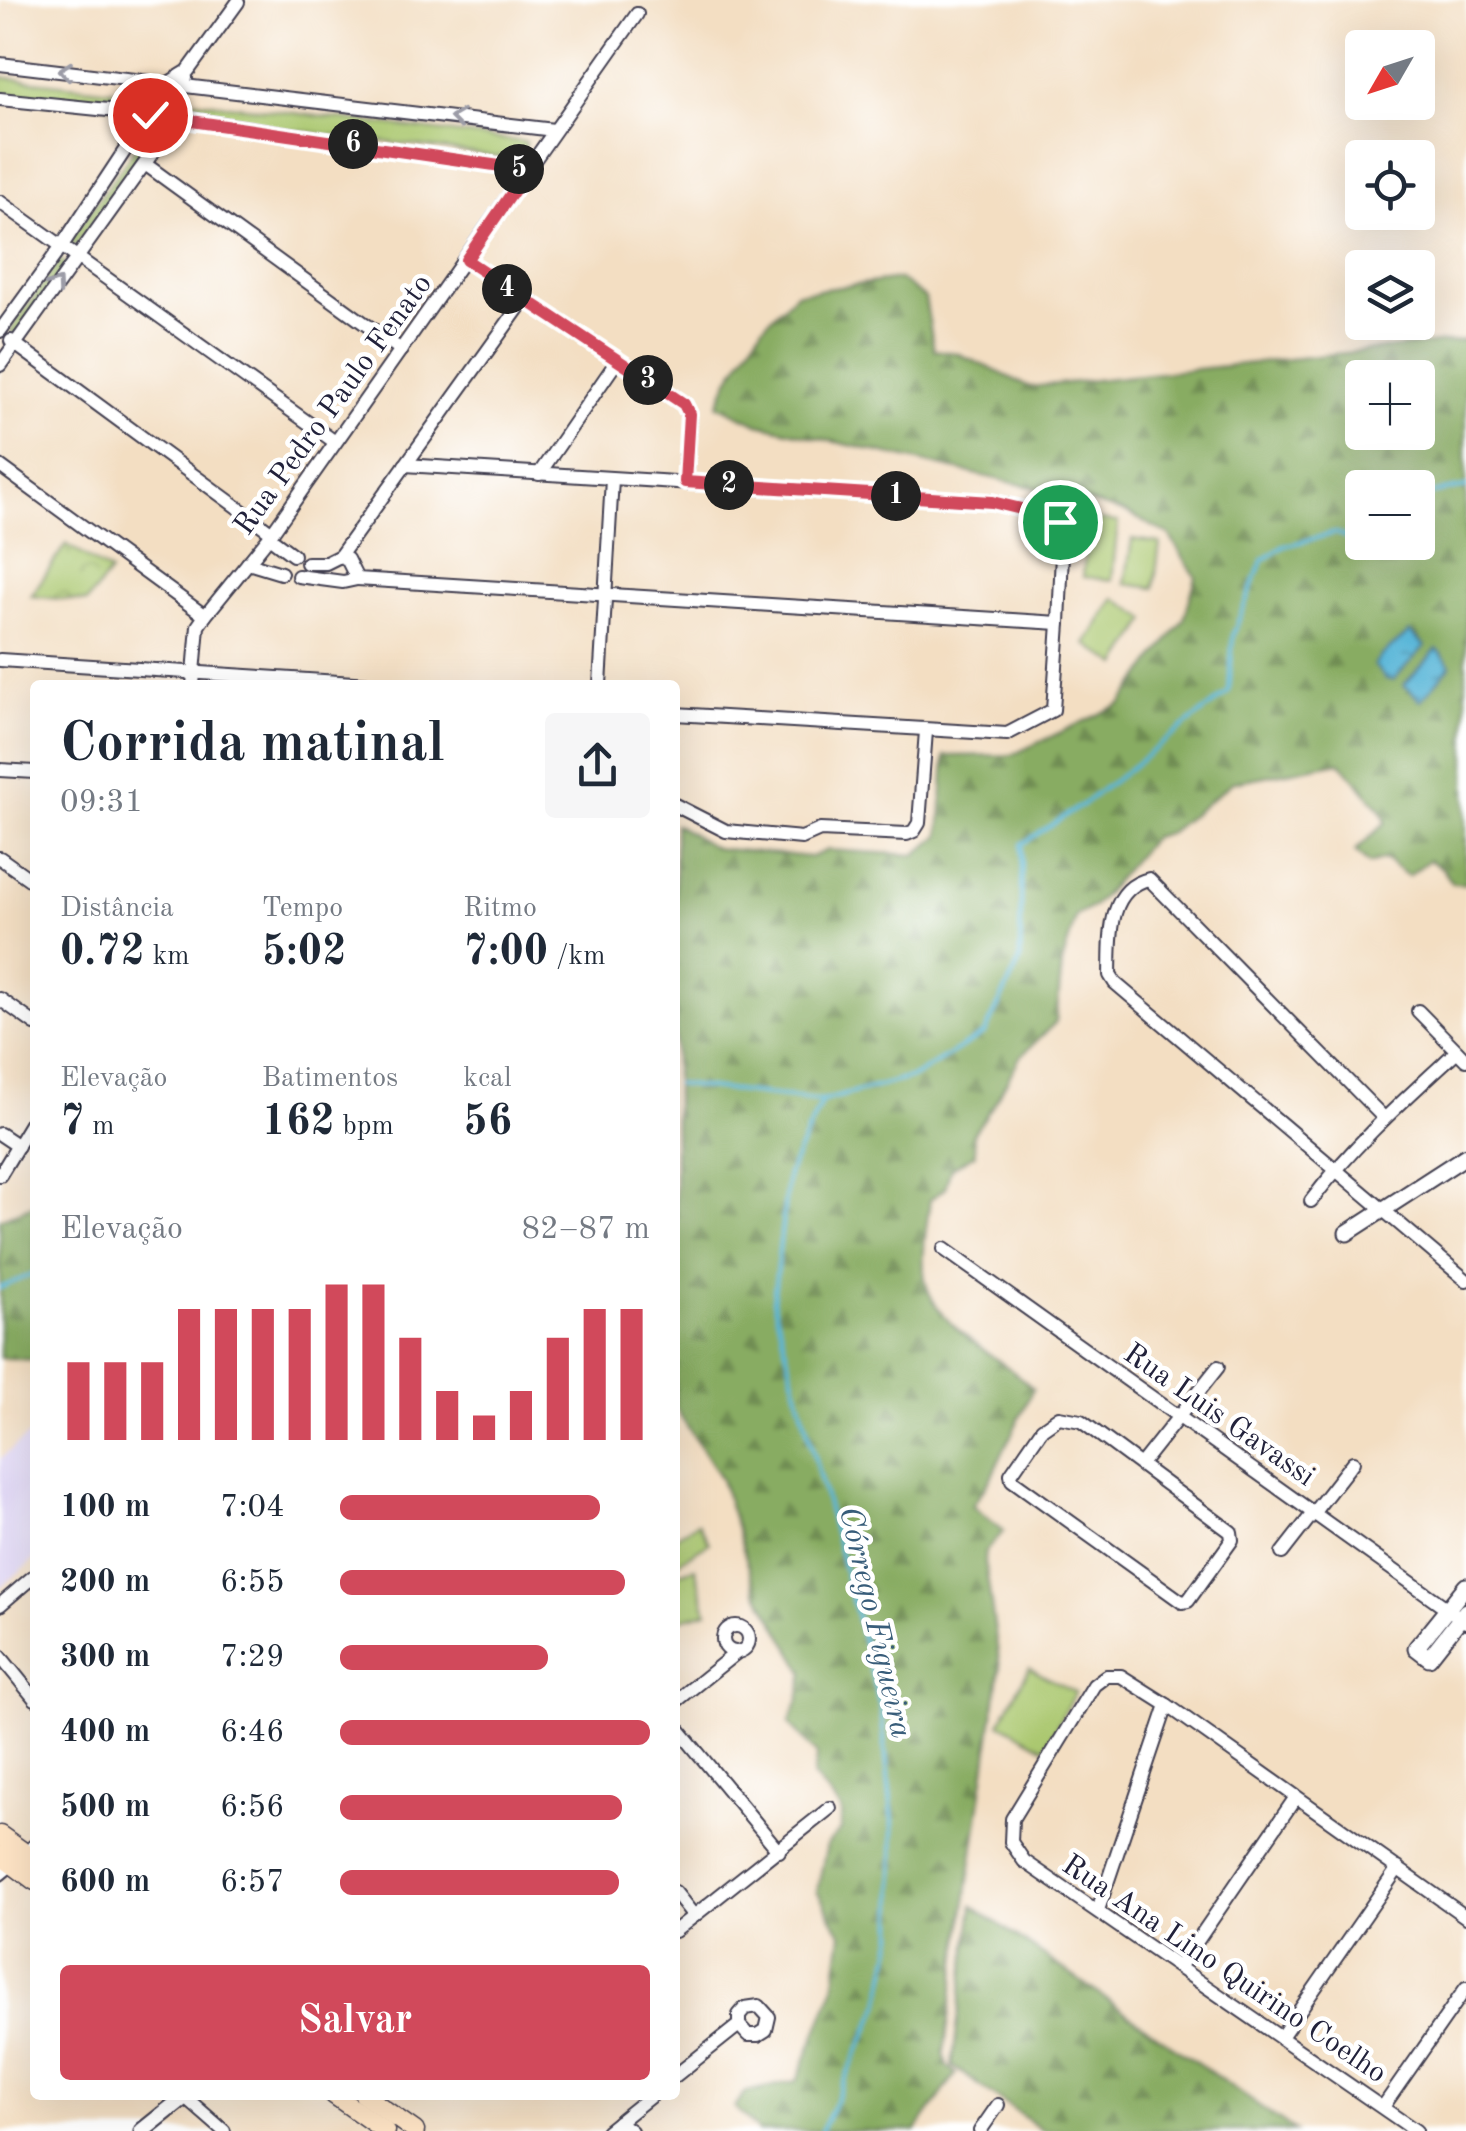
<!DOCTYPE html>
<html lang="pt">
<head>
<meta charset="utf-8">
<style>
  body { margin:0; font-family:"Old Standard TT",serif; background:#f6f6f7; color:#1f2937; height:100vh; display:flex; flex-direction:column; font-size:38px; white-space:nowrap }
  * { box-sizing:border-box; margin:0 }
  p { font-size:32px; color:#747a83 }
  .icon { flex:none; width:55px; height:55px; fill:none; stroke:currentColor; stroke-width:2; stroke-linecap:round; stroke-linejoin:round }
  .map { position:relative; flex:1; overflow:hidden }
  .side { position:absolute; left:30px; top:680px; width:650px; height:1420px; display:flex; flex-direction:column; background:#fff; border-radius:10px; box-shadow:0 10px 40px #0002 }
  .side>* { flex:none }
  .needle { width:65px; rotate:231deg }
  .tools { position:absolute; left:1345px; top:30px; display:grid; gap:20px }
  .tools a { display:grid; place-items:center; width:90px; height:90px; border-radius:10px; background:#fff; box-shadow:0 10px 40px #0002; font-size:50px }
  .pin { position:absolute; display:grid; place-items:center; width:85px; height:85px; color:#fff; margin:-42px; border:5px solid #fff; border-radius:50%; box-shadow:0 2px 10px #0007 }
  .km { position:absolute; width:50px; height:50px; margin:-25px; border-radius:50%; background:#222; color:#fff; font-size:28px; line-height:50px; text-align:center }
  .round { display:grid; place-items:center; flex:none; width:105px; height:105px; border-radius:10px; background:#f6f6f7 }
  .summary { display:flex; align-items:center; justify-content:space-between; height:170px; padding:0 30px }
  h1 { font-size:55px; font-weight:700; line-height:75px }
  .figures { display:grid; grid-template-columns:repeat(3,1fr); gap:15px; height:170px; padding:10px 30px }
  .figures div { display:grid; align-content:center }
  .figures b { font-size:42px; font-weight:700 }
  .figures small { font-size:28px; font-weight:400 }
  .figures p { font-size:28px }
  .chart { height:280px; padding:20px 30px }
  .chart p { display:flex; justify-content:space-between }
  .chart svg { width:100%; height:180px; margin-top:10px; stroke:#d1495b; stroke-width:6 }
  .primary-button { display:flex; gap:20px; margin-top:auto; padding:20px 30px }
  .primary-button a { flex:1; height:115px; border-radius:10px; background:#d1495b; color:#fff; font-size:40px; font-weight:700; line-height:115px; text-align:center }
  ul { padding:0 30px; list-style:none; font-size:32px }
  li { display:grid; grid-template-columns:160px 120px 1fr; align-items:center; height:75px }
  li i { height:25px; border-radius:12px; background:#d1495b }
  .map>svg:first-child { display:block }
</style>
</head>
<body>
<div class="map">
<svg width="1466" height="2131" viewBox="0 0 1466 2131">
  <defs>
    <pattern id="forest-firs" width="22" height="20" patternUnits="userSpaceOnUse" patternTransform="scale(2.5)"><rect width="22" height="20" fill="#88ac62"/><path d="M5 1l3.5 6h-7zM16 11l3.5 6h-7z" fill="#6f8c52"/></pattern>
    <pattern id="park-crowns" width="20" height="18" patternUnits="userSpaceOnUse" patternTransform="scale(2.5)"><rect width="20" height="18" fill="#abc86f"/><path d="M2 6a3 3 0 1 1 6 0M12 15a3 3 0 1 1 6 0" fill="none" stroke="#8ba25c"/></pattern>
    <pattern id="water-ripples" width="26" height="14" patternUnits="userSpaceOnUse" patternTransform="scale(2.5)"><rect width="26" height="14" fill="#59b6d8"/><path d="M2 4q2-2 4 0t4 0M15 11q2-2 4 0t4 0" fill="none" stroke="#4994b0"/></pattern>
  </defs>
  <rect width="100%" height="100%" fill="#fff"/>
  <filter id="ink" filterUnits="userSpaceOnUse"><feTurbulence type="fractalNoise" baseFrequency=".01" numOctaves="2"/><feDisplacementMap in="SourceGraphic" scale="20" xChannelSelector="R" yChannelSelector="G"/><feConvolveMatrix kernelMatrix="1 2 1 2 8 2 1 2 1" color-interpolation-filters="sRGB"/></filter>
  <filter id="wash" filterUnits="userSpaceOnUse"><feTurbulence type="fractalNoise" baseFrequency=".0048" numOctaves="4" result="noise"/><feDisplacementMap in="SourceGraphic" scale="40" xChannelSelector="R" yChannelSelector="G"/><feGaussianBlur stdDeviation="2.25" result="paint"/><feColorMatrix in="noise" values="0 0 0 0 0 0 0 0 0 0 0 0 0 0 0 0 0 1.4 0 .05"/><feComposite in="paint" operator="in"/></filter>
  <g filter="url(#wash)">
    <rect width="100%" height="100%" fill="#f3dec2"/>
    <path fill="#dfd5f5" d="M 35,1430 L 35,1559 L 0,1588 L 0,1459 Z"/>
    <g fill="#abc86f" stroke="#667555" stroke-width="2.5">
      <path d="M 0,77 L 154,95 L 148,110 L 0,93 Z"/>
      <path d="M 182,99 L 526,142 L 524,160 L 177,115 Z"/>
      <path d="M 148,130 L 154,135 L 75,246 L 69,241 Z"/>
      <path d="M 60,260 L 66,264 L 16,335 L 10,331 Z"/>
      <path d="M 1088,519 L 1118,522 L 1112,580 L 1083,577 Z"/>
      <path d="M 1132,539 L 1160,543 L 1154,588 L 1125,584 Z"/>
      <path d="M 1115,598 L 1147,619 L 1118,665 L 1086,644 Z"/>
      <path d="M 698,1523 L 709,1543 L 675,1564 L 675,1537 Z"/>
      <path d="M 695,1568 L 707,1612 L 679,1620 L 675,1604 L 675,1574 Z"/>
      <path d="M 1029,1668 L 1075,1692 L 1045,1748 L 1000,1723 Z"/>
    </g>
    <g fill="url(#forest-firs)" stroke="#55674e" stroke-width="2.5" fill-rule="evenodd">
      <path d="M 899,279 L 925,298 L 934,350 L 957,353 L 1030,387 L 1466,340 L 1466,884 L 1452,883 L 1443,869 L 1429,860 L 1408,876 L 1384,859 L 1369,864 L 1355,851 L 1386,822 L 1381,810 L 1340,762 L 1233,782 L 1170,832 L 1153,837 L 1094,906 L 1076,916 L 1062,964 L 1056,1022 L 1020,1057 L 994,1104 L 973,1134 L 975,1154 L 951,1168 L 945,1188 L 930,1200 C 927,1225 921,1254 925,1279 C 935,1330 1000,1354 1033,1389 L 990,1480 L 972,1506 L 1004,1531 L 986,1551 L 985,1561 L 1000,1667 L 944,2053 L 947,2066 L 956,2074 L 916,2131 L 758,2131 L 735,2107 L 745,2092 L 797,2081 L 834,1989 L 842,1935 L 817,1891 L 827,1844 L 841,1830 L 841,1809 L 813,1776 L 817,1755 L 789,1723 L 799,1700 L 804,1672 L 756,1590 L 721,1479 L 675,1407 L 675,824 L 715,848 L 811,857 L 828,850 L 915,855 L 940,836 L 945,756 L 1012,755 L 1121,704 L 1184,619 L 1196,577 L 1169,535 L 1127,513 L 1057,493 L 758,424 L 718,405 L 729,379 L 763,326 L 796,293 ZM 1362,378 L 1418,378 L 1418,432 L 1362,432 ZM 1362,488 L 1418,488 L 1418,542 L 1362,542 Z"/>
      <path d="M 35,1204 L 35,1360 L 0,1358 L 0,1219 Z"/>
      <path d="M 973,1906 L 1295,2131 L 1043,2131 L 952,2066 Z"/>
    </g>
    <path fill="url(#park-crowns)" stroke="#667555" stroke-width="2.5" d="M 66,544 L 110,572 L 87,602 L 31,596 Z"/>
    <g fill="url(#water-ripples)" stroke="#3e6c8a" stroke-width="2.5">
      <path d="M 1410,632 L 1425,646 L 1393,680 L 1386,679 L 1374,665 L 1382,655 Z"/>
      <path d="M 1437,649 L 1451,665 L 1421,700 L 1404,685 Z"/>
    </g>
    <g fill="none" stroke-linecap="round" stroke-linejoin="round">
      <g stroke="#59b6d8" stroke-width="4">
        <path d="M 1418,505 L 1423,495 L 1466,487"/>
        <path d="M 675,1084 L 822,1101"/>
        <path d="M 0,1288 L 35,1273"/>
        <path d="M 821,2131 L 880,2005 L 894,1935 L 893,1823 L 881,1709 L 773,1301 L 788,1174 L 822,1101 L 913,1077 L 985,1033 L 1020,961 L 1022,844 L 1082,805 L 1229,692 L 1233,634 L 1262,561 L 1284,546 L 1336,533 L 1378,551 L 1388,542"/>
      </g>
    </g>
  </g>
  <g filter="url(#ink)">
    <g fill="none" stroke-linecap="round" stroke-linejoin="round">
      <defs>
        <g id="minor">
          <path d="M 0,64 L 554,130"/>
          <path d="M 0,99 L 167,116 L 528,170"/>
          <path d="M 145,164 L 401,350"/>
          <path d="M 0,202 L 335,442"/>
          <path d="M 466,260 L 684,404 L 689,414 L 685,482"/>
          <path d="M 0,331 L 61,247 L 170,82 L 188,71 L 238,2"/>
          <path d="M 11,341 L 271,532"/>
          <path d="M 0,365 L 166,134 L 167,116 L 186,78"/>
          <path d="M 0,466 L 205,616"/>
          <path d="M 539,474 L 617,361"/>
          <path d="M 269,537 L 293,555"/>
          <path d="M 340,556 L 524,300"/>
          <path d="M 248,563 L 281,573"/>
          <path d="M 307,563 L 326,563 L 340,556 L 347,559 L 357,579 L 1059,623 L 1063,530 L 1055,517 L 992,502 L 405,465"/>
          <path d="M 298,576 L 343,582 L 357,579"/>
          <path d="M 0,660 L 385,685"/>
          <path d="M 193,685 L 198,626 L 205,616 L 269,537 L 637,14"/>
          <path d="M 600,685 L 612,479"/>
          <path d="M 675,714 L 1007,734 L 1053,710 L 1059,623"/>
          <path d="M 0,770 L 35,772"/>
          <path d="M 675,805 L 726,831 L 802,838 L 820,830 L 907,834 L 914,831 L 919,823 L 926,731"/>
          <path d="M 0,858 L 35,883"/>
          <path d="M 0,999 L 35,1024"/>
          <path d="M 1418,1011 L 1466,1060"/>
          <path d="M 1384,1118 L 1149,879 C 1106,889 1111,941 1110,975 L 1115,983 L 1466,1280"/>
          <path d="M 0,1134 L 18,1146"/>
          <path d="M 0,1175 L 35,1117"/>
          <path d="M 1311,1201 C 1353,1145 1405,1099 1457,1051"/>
          <path d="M 944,1249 L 1466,1622"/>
          <path d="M 1059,1417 L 1081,1421 L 1231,1532 L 1232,1540 L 1188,1601 L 1182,1602 L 1012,1480 L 1011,1474 L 1042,1429 Z"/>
          <path d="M 1142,1463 L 1218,1367"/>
          <path d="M 1282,1553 L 1353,1462"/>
          <path d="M 0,1605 L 35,1575"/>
          <circle cx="736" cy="1639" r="13"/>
          <path d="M 0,1656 L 35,1699"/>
          <path d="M 675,1702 L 736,1653"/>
          <path d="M 675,1725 L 779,1851"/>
          <path d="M 0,1874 L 35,1845"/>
          <path d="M 675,1892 L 694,1916"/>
          <path d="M 1098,1910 L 1167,1705"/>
          <path d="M 675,1931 L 830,1808"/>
          <path d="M 1180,1966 L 1296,1797"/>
          <path d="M 1281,2037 L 1398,1868"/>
          <path d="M 675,2076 L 739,2025 L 739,2015 L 745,2008 L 759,2006 L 769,2017 L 766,2030 L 758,2035 L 748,2035 L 739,2025"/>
          <path d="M 185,2097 L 224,2131"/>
          <path d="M 1383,2107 L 1466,1988"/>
          <path d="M 618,2122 L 631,2131"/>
          <path d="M 607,2131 L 652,2095"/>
          <path d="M 980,2131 L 998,2105"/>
          <path d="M 1416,2131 L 1024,1861 L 1011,1842 L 1012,1819 L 1094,1685 L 1106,1676 L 1121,1676 L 1167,1705 L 1466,1917"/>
        </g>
        <g id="tertiary">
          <path d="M 1347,1233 L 1466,1156"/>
          <path d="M 1466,1586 L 1416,1648 L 1429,1658 L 1466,1611"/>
          <path d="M 142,2131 L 187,2095"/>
        </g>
        <g id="secondary">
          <path d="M 0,1835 L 35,1860"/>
          <path d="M 0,1855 L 35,1881"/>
          <path d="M 334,2095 L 385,2131"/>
          <path d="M 364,2095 L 415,2131"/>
        </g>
      </defs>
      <use href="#minor" stroke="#413e4f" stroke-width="16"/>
      <use href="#tertiary" stroke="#413e4f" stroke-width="19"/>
      <use href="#secondary" stroke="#413e4f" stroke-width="21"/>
      <use href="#minor" stroke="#fff" stroke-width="12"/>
      <use href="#tertiary" stroke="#fff" stroke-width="15"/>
      <use href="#secondary" stroke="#fee4c5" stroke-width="18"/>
    </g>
    <defs><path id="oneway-chevron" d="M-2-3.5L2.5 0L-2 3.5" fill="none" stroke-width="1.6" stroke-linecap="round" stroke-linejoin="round" transform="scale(2.5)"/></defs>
    <g stroke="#9c9ca7">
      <use href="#oneway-chevron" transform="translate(65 71) rotate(-174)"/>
      <use href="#oneway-chevron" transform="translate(457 118) rotate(-173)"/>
      <use href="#oneway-chevron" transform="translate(56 285) rotate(-55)"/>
    </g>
  </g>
  <g fill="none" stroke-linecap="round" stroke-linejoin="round" filter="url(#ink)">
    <defs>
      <path id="route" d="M 150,115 L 528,170 L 466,260 L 684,404 L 689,414 L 685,482 L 992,502 L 1055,517 L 1060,522"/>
    </defs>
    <use href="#route" stroke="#fff" stroke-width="20"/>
    <use href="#route" stroke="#d1495b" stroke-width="12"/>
  </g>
  <g text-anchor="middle" stroke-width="9" stroke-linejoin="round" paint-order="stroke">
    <g font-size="30" fill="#22223b" stroke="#fff">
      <text transform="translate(332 404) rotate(-54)" y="10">Rua Pedro Paulo Fenato</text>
      <text transform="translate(1220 1414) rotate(35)" y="10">Rua Luis Gavassi</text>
      <text transform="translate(1225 1968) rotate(34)" y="10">Rua Ana Lino Quirino Coelho</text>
    </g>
    <g font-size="32" font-style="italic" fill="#385d7a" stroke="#fff">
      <text transform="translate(877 1622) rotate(77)" y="11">Córrego Figueira</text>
    </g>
  </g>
</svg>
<div class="tools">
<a><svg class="needle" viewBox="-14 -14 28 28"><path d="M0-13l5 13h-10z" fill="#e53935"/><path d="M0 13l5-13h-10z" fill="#747a83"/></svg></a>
<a><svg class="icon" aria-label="locate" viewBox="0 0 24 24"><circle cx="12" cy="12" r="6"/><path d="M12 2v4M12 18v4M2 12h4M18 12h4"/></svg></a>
<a><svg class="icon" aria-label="layers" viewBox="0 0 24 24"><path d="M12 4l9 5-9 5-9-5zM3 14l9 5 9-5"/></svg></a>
<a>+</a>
<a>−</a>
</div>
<div class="pin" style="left:1060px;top:522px;background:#1e9e55"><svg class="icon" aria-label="arrive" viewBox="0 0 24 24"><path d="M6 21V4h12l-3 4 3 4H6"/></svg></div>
<div class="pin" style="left:150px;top:115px;background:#d93025"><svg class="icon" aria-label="check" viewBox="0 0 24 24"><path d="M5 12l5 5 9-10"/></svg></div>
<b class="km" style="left:896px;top:496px">1</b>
<b class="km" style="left:729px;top:485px">2</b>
<b class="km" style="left:648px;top:380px">3</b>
<b class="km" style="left:507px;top:289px">4</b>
<b class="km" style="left:519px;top:169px">5</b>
<b class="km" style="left:353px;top:144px">6</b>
<section class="side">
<div class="summary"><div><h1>Corrida matinal</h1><p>09:31</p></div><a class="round"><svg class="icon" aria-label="share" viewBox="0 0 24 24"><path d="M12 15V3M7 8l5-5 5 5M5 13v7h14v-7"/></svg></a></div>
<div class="figures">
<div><p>Distância</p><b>0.72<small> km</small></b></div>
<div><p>Tempo</p><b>5:02</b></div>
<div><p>Ritmo</p><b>7:00<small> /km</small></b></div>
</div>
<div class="figures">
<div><p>Elevação</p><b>7<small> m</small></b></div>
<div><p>Batimentos</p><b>162<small> bpm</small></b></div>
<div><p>kcal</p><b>56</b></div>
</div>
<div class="chart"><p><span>Elevação</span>82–87 m</p>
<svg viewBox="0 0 160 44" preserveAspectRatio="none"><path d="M5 44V25M15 44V25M25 44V25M35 44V12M45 44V12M55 44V12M65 44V12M75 44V6M85 44V6M95 44V19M105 44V32M115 44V38M125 44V32M135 44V19M145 44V12M155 44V12"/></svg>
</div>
<ul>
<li><b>100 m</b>7:04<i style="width:84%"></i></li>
<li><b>200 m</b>6:55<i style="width:92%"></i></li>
<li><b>300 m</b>7:29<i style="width:67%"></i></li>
<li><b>400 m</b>6:46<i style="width:100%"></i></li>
<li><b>500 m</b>6:56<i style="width:91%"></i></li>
<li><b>600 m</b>6:57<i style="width:90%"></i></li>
</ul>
<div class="primary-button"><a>Salvar</a></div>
</section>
</div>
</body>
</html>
